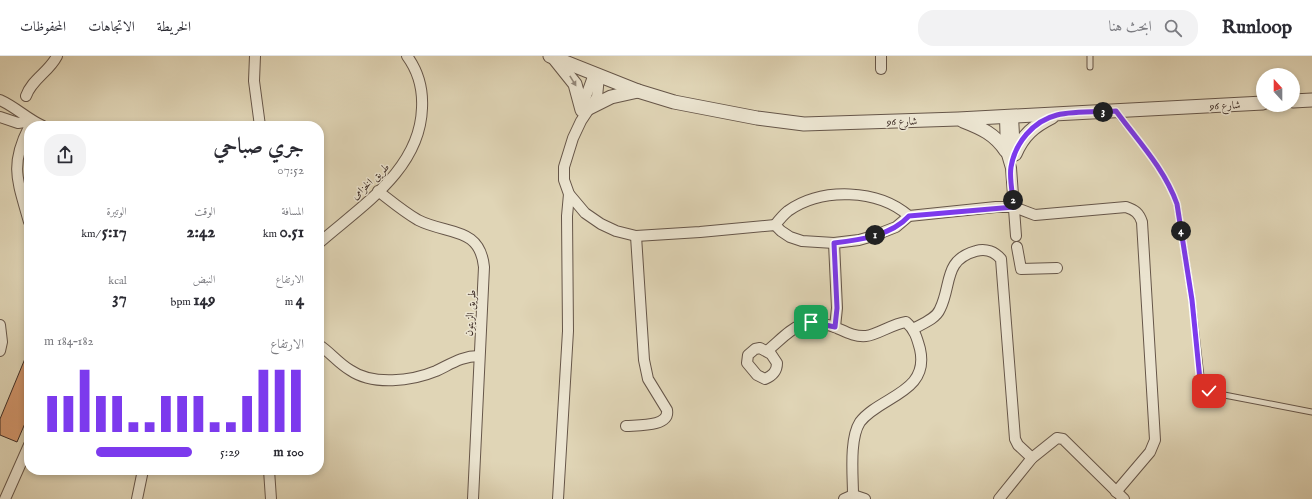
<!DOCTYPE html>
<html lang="ar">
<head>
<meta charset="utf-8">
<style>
  body { margin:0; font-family:"IM FELL English",Amiri,serif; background:#f2f2f3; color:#2b2b33; direction:rtl; height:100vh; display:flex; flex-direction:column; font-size:15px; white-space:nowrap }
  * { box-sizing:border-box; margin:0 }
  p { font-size:13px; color:#7c7c81 }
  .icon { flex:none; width:22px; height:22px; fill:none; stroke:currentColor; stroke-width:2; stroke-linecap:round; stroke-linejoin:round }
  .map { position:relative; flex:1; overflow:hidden; direction:ltr }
  .details { position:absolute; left:24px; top:65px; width:300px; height:354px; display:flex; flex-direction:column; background:#fff; border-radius:16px; box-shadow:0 2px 6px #0003; direction:rtl }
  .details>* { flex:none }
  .needle { width:26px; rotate:339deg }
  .controls { position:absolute; left:1256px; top:12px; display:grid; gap:8px }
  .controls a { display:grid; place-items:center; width:44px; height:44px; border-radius:50%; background:#fff; box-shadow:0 2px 6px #0003; font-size:20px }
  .pin { position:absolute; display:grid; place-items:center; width:34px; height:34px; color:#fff; margin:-17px; border-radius:8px; box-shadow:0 2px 6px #0006 }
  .km { position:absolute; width:20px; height:20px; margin:-10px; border-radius:50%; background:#222; color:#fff; font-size:11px; line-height:20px; text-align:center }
  .round { display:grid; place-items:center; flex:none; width:42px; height:42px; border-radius:16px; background:#f2f2f3 }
  .summary { display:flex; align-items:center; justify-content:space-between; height:68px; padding:0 20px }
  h1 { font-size:22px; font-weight:700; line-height:30px }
  .metrics { display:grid; grid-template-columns:repeat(3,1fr); gap:6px; height:68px; padding:4px 20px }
  .metrics div { display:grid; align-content:center }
  .metrics b { font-size:17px; font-weight:700 }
  .metrics small { font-size:11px; font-weight:400 }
  .metrics p { font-size:11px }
  .chart { height:112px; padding:8px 20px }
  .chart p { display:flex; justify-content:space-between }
  .chart svg { width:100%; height:72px; margin-top:4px; stroke:#7c3aed; stroke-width:6 }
  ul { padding:0 20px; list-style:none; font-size:13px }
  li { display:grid; grid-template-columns:64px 48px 1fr; align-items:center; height:30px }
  li i { height:10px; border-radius:5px; background:#7c3aed }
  header { display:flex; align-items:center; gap:24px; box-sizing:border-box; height:56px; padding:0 20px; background:#fff; border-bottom:1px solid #e1e1e2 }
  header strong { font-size:19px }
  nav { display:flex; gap:22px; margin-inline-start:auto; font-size:14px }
  .search { width:280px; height:36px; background:#f2f2f3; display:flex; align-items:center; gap:10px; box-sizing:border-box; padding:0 14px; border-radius:16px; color:#7c7c81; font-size:15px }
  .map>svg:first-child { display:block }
</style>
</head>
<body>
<header>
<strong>Runloop</strong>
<div class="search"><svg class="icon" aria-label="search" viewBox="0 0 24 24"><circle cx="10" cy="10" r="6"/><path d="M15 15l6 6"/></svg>ابحث هنا</div>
<nav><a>الخريطة</a><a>الاتجاهات</a><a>المحفوظات</a></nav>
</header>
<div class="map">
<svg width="1312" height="443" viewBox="0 0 1312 443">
  <rect width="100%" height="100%" fill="#e0d5b6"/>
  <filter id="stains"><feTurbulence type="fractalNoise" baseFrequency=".005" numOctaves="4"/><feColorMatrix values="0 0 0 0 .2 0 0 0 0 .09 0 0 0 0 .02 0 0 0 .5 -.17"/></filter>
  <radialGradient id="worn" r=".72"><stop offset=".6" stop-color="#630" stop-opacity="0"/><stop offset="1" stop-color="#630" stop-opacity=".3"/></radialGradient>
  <path fill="#d2966c" stroke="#3d2c25" d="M 29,293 L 29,358 L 17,386 L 0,379 L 0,363 Z"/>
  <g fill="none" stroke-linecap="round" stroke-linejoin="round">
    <defs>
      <g id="service">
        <path d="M 1090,0 L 1090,11"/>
        <path d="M 1116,56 C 1139,85 1164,113 1177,148 L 1192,244 L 1202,329 L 1214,337 L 1312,356"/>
      </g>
      <g id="minor">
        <path d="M 255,0 L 254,25 L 260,70"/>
        <path d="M 881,0 L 881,13"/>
        <path d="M 599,20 L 597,41 L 581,65 L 573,82 L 564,111 L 564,124 L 569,138 L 585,157 L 601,168 L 616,175 L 636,180 L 700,176 L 775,169 L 781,175 L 790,181 L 802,185 L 834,187 L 859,184 L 873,180 L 896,171 L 909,160 L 996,151 L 1014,151 L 1035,159 L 1126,151 C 1135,154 1139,157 1142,166 L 1155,384 L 1150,396 L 1116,436"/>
        <path d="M 26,40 C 32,23 49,16 57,0"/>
        <path d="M 0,44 C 16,51 27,63 43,70"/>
        <path d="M 582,51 L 594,18"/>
        <path d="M 0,61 L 18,67 L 32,65"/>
        <path d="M 1005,61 L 1006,95 L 1011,112 L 1016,180"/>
        <path d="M 1013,61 L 1015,97"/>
        <path d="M 29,71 C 9,110 18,126 29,166"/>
        <path d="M 378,135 C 391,145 404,156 418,164 C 447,179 480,170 484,211 L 473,443"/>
        <path d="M 775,169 C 779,164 783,159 788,155 C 822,131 878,133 909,160"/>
        <path d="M 319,187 C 361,150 420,114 422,52 C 423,33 418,15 407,0"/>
        <path d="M 834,187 L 837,252 L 835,271"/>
        <path d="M 1017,191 L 1021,213 L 1057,212"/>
        <path d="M 0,269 L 2,286 L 0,295"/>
        <path d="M 913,273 C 922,268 936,263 940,253 C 952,229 943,204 976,195 C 986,192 995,196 1001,203 L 1015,383 L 1018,389 L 1032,402"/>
        <path d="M 319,289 C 330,296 338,307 350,314 C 373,330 412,325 436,315 C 451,308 462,300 479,300"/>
        <path d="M 760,292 L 771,298 L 777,307 C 777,316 772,320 765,323 L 757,319 L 747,307 L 748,299 L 755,293 Z"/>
        <path d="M 767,295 C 792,274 801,258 837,272 C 846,276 855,281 866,280 C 877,279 892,268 906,266 C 915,274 917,282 920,293 C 930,337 880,340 860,366 C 849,383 853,420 853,439"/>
        <path d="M 626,370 C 638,369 670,371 667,354 L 648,323 L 644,304 L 636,180"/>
        <path d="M 269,414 L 271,443"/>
        <path d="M 5,443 L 29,389"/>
        <path d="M 137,443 L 143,414"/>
        <path d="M 558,443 L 568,275 L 567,160 L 569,138"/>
        <path d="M 844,443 L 853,439 L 865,443"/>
        <path d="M 999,443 L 1032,402 L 1057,382 L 1063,383 L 1124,443"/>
      </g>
      <g id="tertiary">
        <path d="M 550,0 L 638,35 L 674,46 L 757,62 L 804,68 L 958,63 L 1263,47"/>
        <path d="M 555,3 L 575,28 L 582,54"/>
        <path d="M 1293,45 L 1312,44"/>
        <path d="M 589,52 L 611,41 L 638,35"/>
        <path d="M 963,65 C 981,72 995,78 1006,95"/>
        <path d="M 1015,98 C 1023,79 1034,70 1052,61"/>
      </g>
    </defs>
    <use href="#service" stroke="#665649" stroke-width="7"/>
    <use href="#minor" stroke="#665649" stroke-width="12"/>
    <use href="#tertiary" stroke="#665649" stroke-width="15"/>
    <use href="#service" stroke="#ebe4d0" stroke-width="5"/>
    <use href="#minor" stroke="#ebe4d0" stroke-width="10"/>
    <use href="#tertiary" stroke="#ebe4d0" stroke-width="13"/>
  </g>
  <defs><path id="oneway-solid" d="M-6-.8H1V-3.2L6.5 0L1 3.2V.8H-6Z"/></defs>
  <use fill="#94887a" href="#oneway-solid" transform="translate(573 25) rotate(58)"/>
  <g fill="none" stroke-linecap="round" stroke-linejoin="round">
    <defs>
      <path id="route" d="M 811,266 L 835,271 L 837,252 L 834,187 C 859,184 891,180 909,160 L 1014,151 C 1013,139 1009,123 1011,111 C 1015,87 1033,65 1057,59 C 1073,55 1099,56 1116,55 C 1138,85 1164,112 1177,148 L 1192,244 L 1200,324 L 1209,335"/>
    </defs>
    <use href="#route" stroke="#fff" stroke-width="8"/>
    <use href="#route" stroke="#7c3aed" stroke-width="5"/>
  </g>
  <g text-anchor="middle" stroke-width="3" stroke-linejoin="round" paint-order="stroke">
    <g font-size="11" fill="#3d2c25" stroke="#ebe4d0">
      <text transform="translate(1225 49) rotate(-3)" y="4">شارع 96</text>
      <text transform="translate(902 65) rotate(-2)" y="4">شارع 96</text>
      <text transform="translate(370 125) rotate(-43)" y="4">طريق الخزامى</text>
      <text transform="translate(470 257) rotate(-86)" y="4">طريق الزيتون</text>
    </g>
  </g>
  <rect width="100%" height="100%" filter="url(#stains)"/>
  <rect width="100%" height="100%" fill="url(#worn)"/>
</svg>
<div class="controls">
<a><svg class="needle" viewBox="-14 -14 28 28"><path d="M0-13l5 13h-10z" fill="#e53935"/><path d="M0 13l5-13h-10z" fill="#7c7c81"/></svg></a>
</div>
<div class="pin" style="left:811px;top:266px;background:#1e9e55"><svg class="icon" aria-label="arrive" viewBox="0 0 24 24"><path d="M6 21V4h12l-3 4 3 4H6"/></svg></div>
<div class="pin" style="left:1209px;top:335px;background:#d93025"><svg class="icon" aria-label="check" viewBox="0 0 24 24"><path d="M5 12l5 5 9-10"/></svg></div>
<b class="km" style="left:875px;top:179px">1</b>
<b class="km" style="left:1013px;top:144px">2</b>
<b class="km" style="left:1103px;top:56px">3</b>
<b class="km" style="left:1181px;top:175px">4</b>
<section class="details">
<div class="summary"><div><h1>جري صباحي</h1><p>07:52</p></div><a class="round"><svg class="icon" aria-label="share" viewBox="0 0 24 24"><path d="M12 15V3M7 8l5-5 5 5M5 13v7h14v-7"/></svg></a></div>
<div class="metrics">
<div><p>المسافة</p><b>0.51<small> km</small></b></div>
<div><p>الوقت</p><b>2:42</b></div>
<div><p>الوتيرة</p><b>5:17<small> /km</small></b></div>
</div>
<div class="metrics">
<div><p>الارتفاع</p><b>4<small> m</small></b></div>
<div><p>النبض</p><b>149<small> bpm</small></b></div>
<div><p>kcal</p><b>37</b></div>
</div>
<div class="chart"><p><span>الارتفاع</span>182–184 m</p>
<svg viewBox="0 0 160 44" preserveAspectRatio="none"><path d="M5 44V22M15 44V22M25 44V6M35 44V22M45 44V22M55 44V38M65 44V38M75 44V22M85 44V22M95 44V22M105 44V38M115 44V38M125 44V22M135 44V6M145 44V6M155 44V6"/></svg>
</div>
<ul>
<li><b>100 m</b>5:29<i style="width:65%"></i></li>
</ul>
</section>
</div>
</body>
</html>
